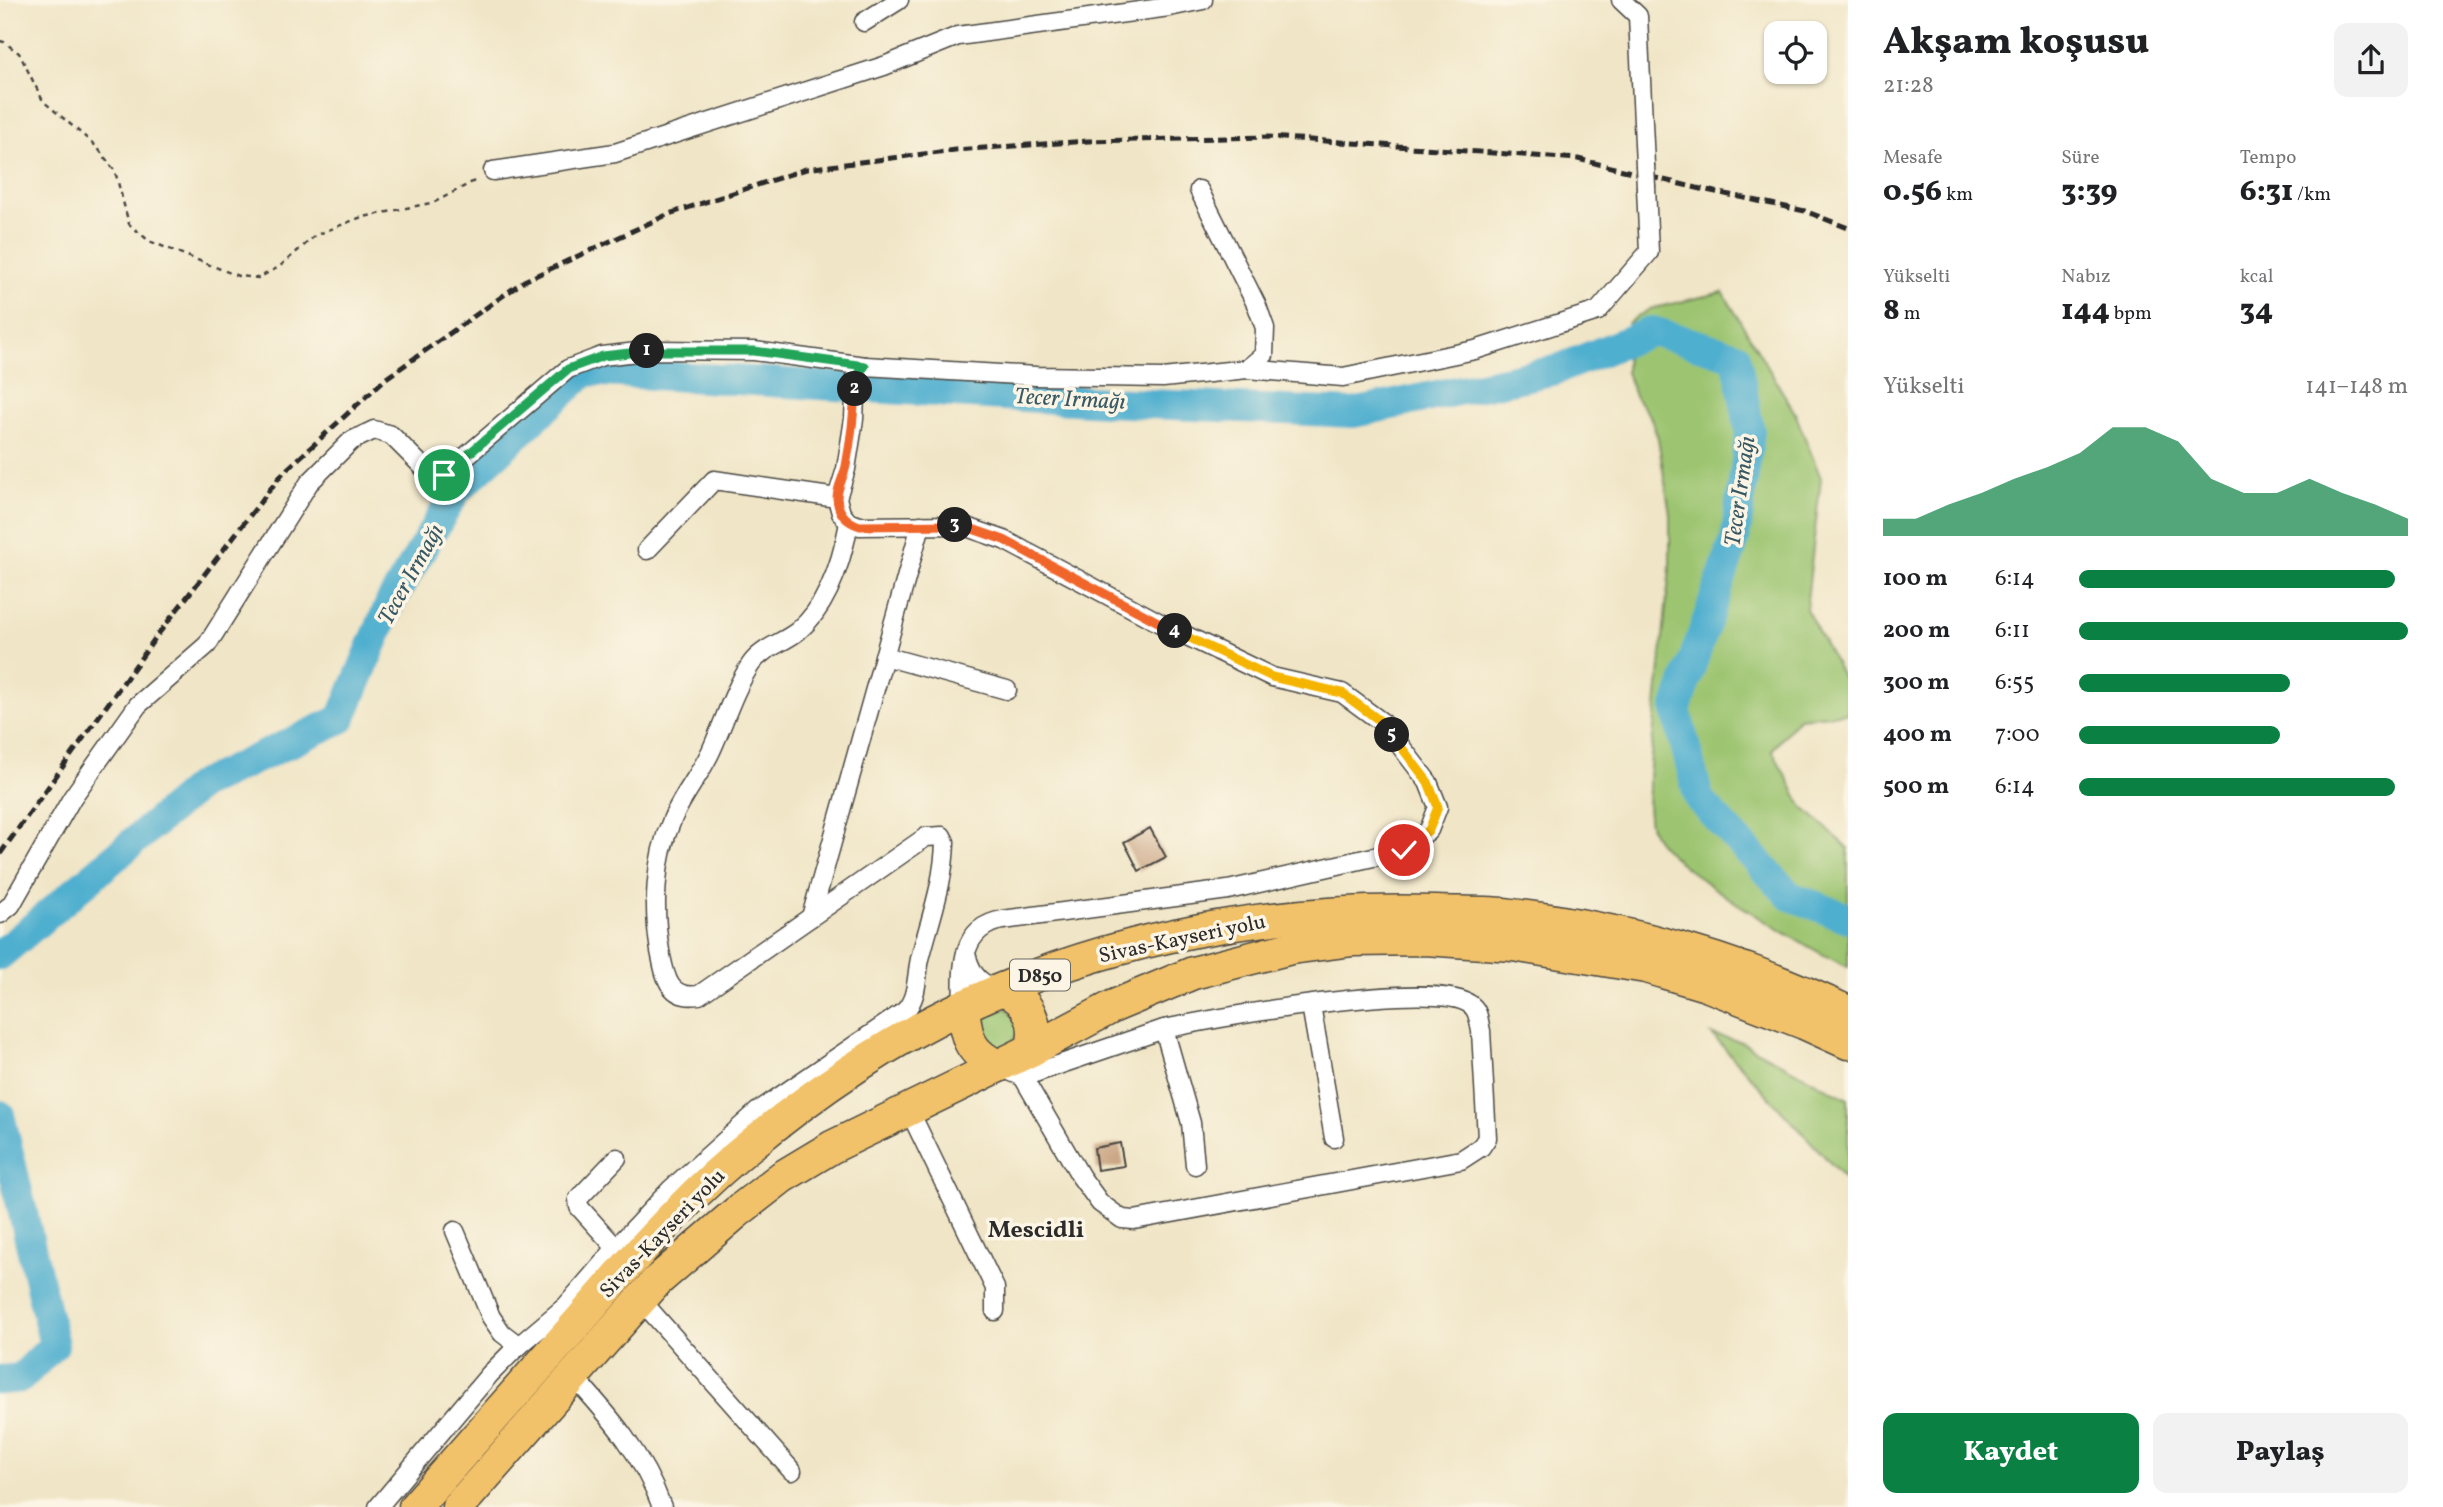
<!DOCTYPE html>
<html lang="tr">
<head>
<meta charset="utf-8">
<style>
  body { margin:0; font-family:Vollkorn,serif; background:#f2f2f2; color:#202124; height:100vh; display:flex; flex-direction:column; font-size:26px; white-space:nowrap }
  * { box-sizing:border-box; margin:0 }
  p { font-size:23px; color:#757577 }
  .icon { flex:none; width:38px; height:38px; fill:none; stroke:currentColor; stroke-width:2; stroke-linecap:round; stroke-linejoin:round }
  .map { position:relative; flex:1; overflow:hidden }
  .drawer { display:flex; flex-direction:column; background:#fff; width:595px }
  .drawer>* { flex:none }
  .buttons { position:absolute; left:1764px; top:21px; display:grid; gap:14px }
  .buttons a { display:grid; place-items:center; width:63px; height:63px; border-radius:14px; background:#fff; box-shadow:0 2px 5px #0004; font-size:35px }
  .pin { position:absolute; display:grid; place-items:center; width:60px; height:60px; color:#fff; margin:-30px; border:4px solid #fff; border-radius:50%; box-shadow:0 2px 7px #0007 }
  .km { position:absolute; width:35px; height:35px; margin:-18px; border-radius:50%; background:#222; color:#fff; font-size:19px; line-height:35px; text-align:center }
  .round { display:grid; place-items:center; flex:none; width:74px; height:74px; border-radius:14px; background:#f2f2f2 }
  .headline { display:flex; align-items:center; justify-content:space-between; height:119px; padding:0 35px }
  h1 { font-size:38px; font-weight:800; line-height:52px }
  .stats { display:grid; grid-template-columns:repeat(3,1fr); gap:10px; height:119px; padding:7px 35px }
  .stats div { display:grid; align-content:center }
  .stats b { font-size:30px; font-weight:800 }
  .stats small { font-size:19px; font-weight:400 }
  .stats p { font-size:19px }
  .chart { height:196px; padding:14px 35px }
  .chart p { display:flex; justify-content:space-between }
  .chart svg { width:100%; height:126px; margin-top:7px; fill:#0b8043; opacity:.7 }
  .button { display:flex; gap:14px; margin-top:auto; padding:14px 35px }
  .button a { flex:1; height:80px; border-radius:14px; background:#0b8043; color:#fff; font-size:28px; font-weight:800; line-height:80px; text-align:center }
  .button a+a { background:#f2f2f2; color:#202124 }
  ul { padding:0 35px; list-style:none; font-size:23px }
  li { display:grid; grid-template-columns:112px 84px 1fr; align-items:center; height:52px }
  li i { height:18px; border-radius:9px; background:#0b8043 }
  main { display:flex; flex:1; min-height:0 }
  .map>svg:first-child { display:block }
</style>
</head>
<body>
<main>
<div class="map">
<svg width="1848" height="1507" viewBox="0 0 1848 1507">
  <rect width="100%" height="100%" fill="#fcf5e5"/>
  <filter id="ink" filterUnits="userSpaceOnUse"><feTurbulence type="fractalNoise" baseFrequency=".0143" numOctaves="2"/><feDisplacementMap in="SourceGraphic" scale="14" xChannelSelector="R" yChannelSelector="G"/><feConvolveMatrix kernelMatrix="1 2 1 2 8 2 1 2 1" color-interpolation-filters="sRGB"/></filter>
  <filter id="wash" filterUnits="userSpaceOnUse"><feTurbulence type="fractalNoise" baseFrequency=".00686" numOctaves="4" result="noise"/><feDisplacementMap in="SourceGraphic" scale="28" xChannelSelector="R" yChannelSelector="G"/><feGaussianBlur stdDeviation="1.57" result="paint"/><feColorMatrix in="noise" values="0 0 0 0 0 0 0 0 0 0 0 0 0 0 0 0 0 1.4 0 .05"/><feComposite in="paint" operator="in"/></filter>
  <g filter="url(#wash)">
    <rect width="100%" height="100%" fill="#f0e5c6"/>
    <g fill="#9dc571" stroke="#64784e" stroke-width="2">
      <path d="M 1723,292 L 1795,413 L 1821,478 L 1806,609 L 1848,687 L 1848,713 L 1799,718 L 1772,750 L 1802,806 L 1848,848 L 1848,967 C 1810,950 1665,866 1652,831 C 1646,815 1649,794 1649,777 L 1670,567 L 1670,514 L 1658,438 L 1650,416 L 1635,396 L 1626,372 L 1628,323 L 1650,309 Z"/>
      <path d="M 1002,1005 L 1017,1017 L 1019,1032 L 1010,1044 L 1004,1047 L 989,1046 L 976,1023 L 979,1016 Z"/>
      <path d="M 1712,1035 L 1739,1041 L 1848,1099 L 1848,1182 Z"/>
    </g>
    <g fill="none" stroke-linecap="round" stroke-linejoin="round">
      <g stroke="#50afcf" stroke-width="30">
        <path d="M 0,955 L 200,785 L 341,719 L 390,603 L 457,490 L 586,371 L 1105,402 L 1353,413 L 1556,370 L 1652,331 L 1736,356 L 1750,432 L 1735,539 L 1676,710 L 1699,799 L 1790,896 L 1848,918"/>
        <path d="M 0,1115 L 54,1345 L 21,1378 L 0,1380"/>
      </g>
    </g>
    <g id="blocks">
      <g fill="#c7a17f">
        <path d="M 1150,828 L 1166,857 L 1139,871 L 1124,842 Z"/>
        <path d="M 1120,1143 L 1124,1166 L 1097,1170 L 1094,1148 Z"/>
      </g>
    </g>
  </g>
  <g filter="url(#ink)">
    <use href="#blocks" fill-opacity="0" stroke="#494742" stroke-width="2"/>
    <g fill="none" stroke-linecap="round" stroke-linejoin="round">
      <defs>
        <g id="street">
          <path d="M 1621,0 L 1638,16 L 1645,165"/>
          <path d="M 864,22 L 899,0"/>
          <path d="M 493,171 L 615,153 L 884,66 L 958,36 L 1169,7 L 1203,0"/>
          <path d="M 1247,369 L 1343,377 L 1475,350 L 1598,311 L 1649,252 L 1646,187"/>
          <path d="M 647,550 L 714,480 L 837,498"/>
          <path d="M 884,656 L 1007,690"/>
          <path d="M 0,914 L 11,905 L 72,798 L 138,705 L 207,645 L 309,483 L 351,441 L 374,430 L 391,435 L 429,473 L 444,475 L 568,369 L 602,356 L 655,350 L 754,351 L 865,366"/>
          <path d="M 811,917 L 921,525"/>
          <path d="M 966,954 C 972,976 980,986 1003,989"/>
          <path d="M 1311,1005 L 1334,1138"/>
          <path d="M 963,1006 C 962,970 959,927 1003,920 L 1228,890 L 1404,850 L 1429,830 L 1438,807 L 1428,782 L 1383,723 L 1342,693 L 1272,677 L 1160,623 L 1004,540 L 961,525 L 860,526 L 849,523 L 841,513 L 837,498 L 846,469 L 854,419 L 856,377 L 865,366 L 1036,376 L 1163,378 L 1247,369 L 1264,355 L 1265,328 L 1257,306 L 1199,190"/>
          <path d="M 998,1066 L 1023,1077 L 1081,1177 L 1100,1203 L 1122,1219 L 1134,1220 L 1461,1160 L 1481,1147 L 1487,1138 L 1481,1031 C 1479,1023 1479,1012 1472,1006 C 1442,976 1212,1019 1164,1029 L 1191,1123 L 1195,1165"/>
          <path d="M 1023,1077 L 1164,1029"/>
          <path d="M 909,1110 L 995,1288 L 995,1311"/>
          <path d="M 617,1158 L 578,1199 L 579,1207 L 616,1248 L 671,1189 L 757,1112 L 905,1011 C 918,997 916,977 920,959 C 930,919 944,884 945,842 L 942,836 L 926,837 L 699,995 C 667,1000 665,974 660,951 C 653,909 654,860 672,820 C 682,796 700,775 711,751 C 724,723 733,691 751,664 C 762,648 783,643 798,631 C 828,606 842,560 849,523"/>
          <path d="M 455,1231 L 491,1317 L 502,1333 L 519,1346"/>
          <path d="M 640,1299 L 792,1471"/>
          <path d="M 573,1376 C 610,1416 643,1455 662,1507"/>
          <path d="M 378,1507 L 490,1374 L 515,1349 L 566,1306 L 616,1248 L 623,1255"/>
        </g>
        <g id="highway">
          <path d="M 1003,989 C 1028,1000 1040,1023 1031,1050"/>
          <path d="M 963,1006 C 966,1037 968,1052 998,1066"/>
          <path d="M 415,1507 C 470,1444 525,1382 581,1319 C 630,1262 679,1205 737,1156 C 806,1098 884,1043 966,1005 C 1113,936 1276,907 1437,912 C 1462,913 1488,912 1512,915 C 1630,929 1741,961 1848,1012"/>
          <path d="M 458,1507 L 657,1281 L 737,1212 L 782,1177 L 832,1147 L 1031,1050 L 1114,1006 L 1193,973 L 1291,948 L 1353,940 L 1425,939 L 1513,945 L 1646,967 L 1706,985 L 1804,1023 L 1848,1043"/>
        </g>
      </defs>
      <use href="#street" stroke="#494742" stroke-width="21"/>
      <use href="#highway" stroke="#494742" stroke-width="35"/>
      <path stroke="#494742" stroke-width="2.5" stroke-dasharray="5 5" stroke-linecap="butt" d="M 0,41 L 4,42 L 19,53 L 43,101 L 97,147 L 115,171 L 129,224 L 149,241 L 238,276 L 258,278 L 279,267 L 316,235 L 359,218 L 435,202 L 478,179"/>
      <use href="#street" stroke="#fff" stroke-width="18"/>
      <use href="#highway" stroke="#f2c26a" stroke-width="32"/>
      <path stroke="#2b2b2b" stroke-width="5" stroke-dasharray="10 5" stroke-linecap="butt" d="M 0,854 L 156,637 L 282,474 L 385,379 L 524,281 L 669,214 L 806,169 L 955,150 L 1088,141 L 1269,137 L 1578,159 L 1697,188 L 1805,211 L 1848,228"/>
      <defs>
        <path id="street-bridge" d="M 1645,165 L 1646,187"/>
      </defs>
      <use href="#street-bridge" stroke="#494742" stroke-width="21" stroke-linecap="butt"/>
      <use href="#street-bridge" stroke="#fff" stroke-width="18"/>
    </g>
  </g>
  <g fill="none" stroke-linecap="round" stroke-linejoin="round" filter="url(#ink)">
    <defs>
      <path id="split-1" d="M 444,475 L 568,369 L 603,356 L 647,351"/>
      <path id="split-2" d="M 647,351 L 754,351 L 865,366 L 856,377 L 855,389"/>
      <path id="split-3" d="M 855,389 C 854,415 851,440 846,466 C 844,476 837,488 837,498 C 838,513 847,522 860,526 L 955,525"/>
      <path id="split-4" d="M 955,525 L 961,525 L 1004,540 L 1175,631"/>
      <path id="split-5" d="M 1175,631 L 1272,677 L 1342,693 L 1383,723 L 1392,735"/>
      <path id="split-6" d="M 1392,735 L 1428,782 L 1438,807 L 1429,830 L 1404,850"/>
    </defs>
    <use href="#split-1" stroke="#fff" stroke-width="14"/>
    <use href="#split-2" stroke="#fff" stroke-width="14"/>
    <use href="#split-3" stroke="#fff" stroke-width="14"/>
    <use href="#split-4" stroke="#fff" stroke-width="14"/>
    <use href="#split-5" stroke="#fff" stroke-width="14"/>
    <use href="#split-6" stroke="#fff" stroke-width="14"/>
    <use href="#split-1" stroke="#22a559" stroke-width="9"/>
    <use href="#split-2" stroke="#22a559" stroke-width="9"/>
    <use href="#split-3" stroke="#f0652b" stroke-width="9"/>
    <use href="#split-4" stroke="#f0652b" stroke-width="9"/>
    <use href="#split-5" stroke="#f5b400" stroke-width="9"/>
    <use href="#split-6" stroke="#f5b400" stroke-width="9"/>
  </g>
  <g text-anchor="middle" stroke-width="7" stroke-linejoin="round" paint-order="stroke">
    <rect fill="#fcf5e5" stroke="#6a6863" stroke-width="2" x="1010" y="959.5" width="60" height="31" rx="5"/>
    <g font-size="19" font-weight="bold" fill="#2b2b2b">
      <text x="1040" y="982">D850</text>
    </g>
    <g font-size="21" fill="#2b2b2b" stroke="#fcf5e5">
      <text transform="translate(1182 938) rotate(-12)" y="7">Sivas-Kayseri yolu</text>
      <text transform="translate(662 1233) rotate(-46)" y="7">Sivas-Kayseri yolu</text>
    </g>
    <g font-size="23" font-style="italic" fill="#385964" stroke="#fcf5e5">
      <text transform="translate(1070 398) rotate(3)" y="8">Tecer Irmağı</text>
      <text transform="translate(1739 491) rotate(-82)" y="8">Tecer Irmağı</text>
      <text transform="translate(410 574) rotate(-61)" y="8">Tecer Irmağı</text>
    </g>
    <g font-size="24" font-weight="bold" fill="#2b2b2b" stroke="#fcf5e5">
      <text x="1036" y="1237">Mescidli</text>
    </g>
  </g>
</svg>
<div class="buttons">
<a><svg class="icon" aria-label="locate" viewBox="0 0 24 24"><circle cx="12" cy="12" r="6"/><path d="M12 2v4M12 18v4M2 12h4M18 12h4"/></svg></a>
</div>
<div class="pin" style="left:444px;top:475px;background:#1e9e55"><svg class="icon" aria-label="arrive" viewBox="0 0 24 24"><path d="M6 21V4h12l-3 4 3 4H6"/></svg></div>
<div class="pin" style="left:1404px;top:850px;background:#d93025"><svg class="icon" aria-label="check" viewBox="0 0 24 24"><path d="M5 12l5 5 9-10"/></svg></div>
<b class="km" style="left:647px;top:351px">1</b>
<b class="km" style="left:855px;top:389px">2</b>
<b class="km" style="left:955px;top:525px">3</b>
<b class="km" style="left:1175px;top:631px">4</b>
<b class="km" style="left:1392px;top:735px">5</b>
</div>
<section class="drawer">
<div class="headline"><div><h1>Akşam koşusu</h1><p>21:28</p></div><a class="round"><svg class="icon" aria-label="share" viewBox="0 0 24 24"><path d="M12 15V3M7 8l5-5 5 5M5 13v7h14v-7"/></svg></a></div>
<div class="stats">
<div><p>Mesafe</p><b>0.56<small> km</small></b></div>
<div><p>Süre</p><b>3:39</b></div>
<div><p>Tempo</p><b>6:31<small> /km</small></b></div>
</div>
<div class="stats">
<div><p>Yükselti</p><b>8<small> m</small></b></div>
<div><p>Nabız</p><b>144<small> bpm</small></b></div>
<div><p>kcal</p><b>34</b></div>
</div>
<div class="chart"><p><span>Yükselti</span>141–148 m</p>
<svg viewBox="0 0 160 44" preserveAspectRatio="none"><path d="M0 44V38L10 38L20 33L30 29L40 24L50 20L60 15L70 6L80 6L90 11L100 24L110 29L120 29L130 24L140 29L150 33L160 38V44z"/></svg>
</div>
<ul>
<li><b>100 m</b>6:14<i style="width:96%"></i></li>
<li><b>200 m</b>6:11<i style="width:100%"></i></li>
<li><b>300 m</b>6:55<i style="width:64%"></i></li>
<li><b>400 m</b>7:00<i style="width:61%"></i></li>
<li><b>500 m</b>6:14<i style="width:96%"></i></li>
</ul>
<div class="button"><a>Kaydet</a><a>Paylaş</a></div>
</section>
</main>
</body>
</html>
